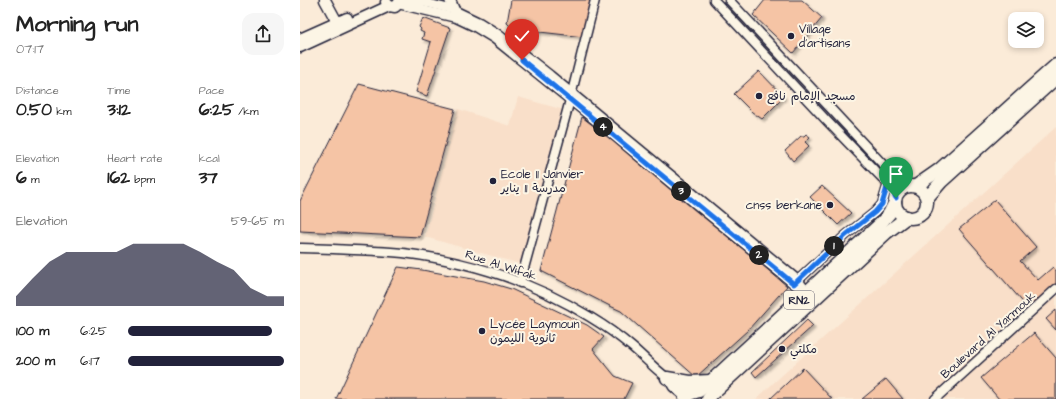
<!DOCTYPE html>
<html lang="en">
<head>
<meta charset="utf-8">
<style>
  body { margin:0; font-family:"Architects Daughter","Playpen Sans Arabic",sans-serif; background:#f6f6f6; color:#222; height:100vh; display:flex; flex-direction:column; font-size:15px; white-space:nowrap }
  * { box-sizing:border-box; margin:0 }
  p { font-size:13px; color:#767676 }
  .icon { flex:none; width:22px; height:22px; fill:none; stroke:currentColor; stroke-width:2; stroke-linecap:round; stroke-linejoin:round }
  .map { position:relative; flex:1; overflow:hidden }
  .details { display:flex; flex-direction:column; background:#fff; width:300px }
  .details>* { flex:none }
  .controls { position:absolute; left:708px; top:12px; display:grid; gap:8px }
  .controls a { display:grid; place-items:center; width:36px; height:36px; border-radius:8px; background:#fff; box-shadow:0 2px 6px #0003; font-size:20px }
  .pin { position:absolute; display:grid; place-items:center; width:34px; height:34px; color:#fff; margin:-41px -17px; border-radius:50% 50% 50% 0; rotate:-45deg; box-shadow:0 0 4px #0007 }
  .pin .icon { rotate:45deg }
  .km { position:absolute; width:20px; height:20px; margin:-10px; border-radius:50%; background:#222; color:#fff; font-size:11px; line-height:20px; text-align:center }
  .round { display:grid; place-items:center; flex:none; width:42px; height:42px; border-radius:12px; background:#f6f6f6 }
  .overview { display:flex; align-items:center; justify-content:space-between; height:68px; padding:0 16px }
  h1 { font-size:22px; font-weight:800; line-height:30px }
  .stats { display:grid; grid-template-columns:repeat(3,1fr); gap:6px; height:68px; padding:4px 16px }
  .stats div { display:grid; align-content:center }
  .stats b { font-size:17px; font-weight:800 }
  .stats small { font-size:11px; font-weight:400 }
  .stats p { font-size:11px }
  .chart { height:112px; padding:8px 16px }
  .chart p { display:flex; justify-content:space-between }
  .chart svg { width:100%; height:72px; margin-top:4px; fill:#22223b; opacity:.7 }
  ul { padding:0 16px; list-style:none; font-size:13px }
  li { display:grid; grid-template-columns:64px 48px 1fr; align-items:center; height:30px }
  li i { height:10px; border-radius:5px; background:#22223b }
  main { display:flex; flex:1; min-height:0 }
  .map>svg:first-child { display:block }
</style>
</head>
<body>
<main>
<section class="details">
<div class="overview"><div><h1>Morning run</h1><p>07:17</p></div><a class="round"><svg class="icon" aria-label="share" viewBox="0 0 24 24"><path d="M12 15V3M7 8l5-5 5 5M5 13v7h14v-7"/></svg></a></div>
<div class="stats">
<div><p>Distance</p><b>0.50<small> km</small></b></div>
<div><p>Time</p><b>3:12</b></div>
<div><p>Pace</p><b>6:25<small> /km</small></b></div>
</div>
<div class="stats">
<div><p>Elevation</p><b>6<small> m</small></b></div>
<div><p>Heart rate</p><b>162<small> bpm</small></b></div>
<div><p>kcal</p><b>37</b></div>
</div>
<div class="chart"><p><span>Elevation</span>59–65 m</p>
<svg viewBox="0 0 160 44" preserveAspectRatio="none"><path d="M0 44V38L10 27L20 17L30 11L40 11L50 11L60 11L70 6L80 6L90 6L100 6L110 11L120 17L130 22L140 33L150 38L160 38V44z"/></svg>
</div>
<ul>
<li><b>100 m</b>6:25<i style="width:92%"></i></li>
<li><b>200 m</b>6:17<i style="width:100%"></i></li>
</ul>
</section>
<div class="map">
<svg width="756" height="399" viewBox="0 0 756 399">
  <defs>
    <filter id="shadow"><feDropShadow dx="2.5" dy="2.5" stdDeviation="1" flood-color="#0004"/></filter>
  </defs>
  <rect width="100%" height="100%" fill="#fbebd8"/>
  <filter id="ink" filterUnits="userSpaceOnUse"><feTurbulence type="fractalNoise" baseFrequency=".025" numOctaves="2"/><feDisplacementMap in="SourceGraphic" scale="8" xChannelSelector="R" yChannelSelector="G"/><feConvolveMatrix kernelMatrix="1 2 1 2 8 2 1 2 1" color-interpolation-filters="sRGB"/></filter>
  <g filter="url(#ink)">
    <g fill="#f9dfc9">
      <path d="M 218,97 L 264,110 L 224,265 L 125,237 L 158,109 L 210,126 Z"/>
      <path d="M 756,127 L 756,399 L 456,399 Z"/>
    </g>
    <g fill="#f5c4a5" stroke="#22223b" filter="url(#shadow)">
      <path d="M 211,0 L 291,0 L 284,37 L 213,29 L 207,23 Z"/>
      <path d="M 465,0 L 502,0 L 522,18 L 493,53 L 453,15 Z"/>
      <path d="M 123,18 L 150,28 L 127,96 L 116,92 L 131,42 L 122,39 L 124,33 L 120,31 L 121,29 L 119,27 Z"/>
      <path d="M 459,71 L 484,97 L 462,119 L 452,112 L 434,94 Z"/>
      <path d="M 59,84 L 155,109 L 120,237 L 0,231 L 0,201 Z"/>
      <path d="M 282,117 L 333,156 L 487,286 L 448,330 L 396,377 L 321,311 L 310,306 L 241,271 Z"/>
      <path d="M 506,134 L 510,137 L 505,142 L 509,146 L 493,161 L 485,151 L 501,136 L 504,136 Z"/>
      <path d="M 522,186 L 551,213 L 538,225 L 510,197 Z"/>
      <path d="M 695,200 L 736,247 L 720,261 L 738,280 L 753,267 L 756,271 L 756,285 L 728,308 L 659,229 Z"/>
      <path d="M 98,267 L 122,270 L 184,281 L 211,289 L 287,325 L 304,337 L 293,349 L 315,376 L 332,383 L 324,399 L 36,399 Z"/>
      <path d="M 756,310 L 756,330 L 746,319 Z"/>
      <path d="M 507,320 L 513,326 L 456,377 L 452,372 Z"/>
      <path d="M 734,333 L 756,358 L 756,399 L 699,399 L 681,378 Z"/>
      <path d="M 503,368 L 532,399 L 470,399 Z"/>
      <path d="M 586,379 L 603,399 L 562,399 Z"/>
    </g>
    <g fill="none" stroke-linecap="round" stroke-linejoin="round">
      <defs>
        <g id="minor">
          <path d="M 101,0 L 127,3 L 154,10 L 179,22 L 198,34 L 250,75 L 440,232 L 498,280 L 507,292"/>
          <path d="M 414,0 L 527,121 L 584,180 L 591,188 L 596,198"/>
          <path d="M 429,0 L 591,173 L 599,180 L 607,186"/>
          <path d="M 98,4 L 156,18 L 175,27 L 193,38 L 306,129 L 399,207 L 499,288"/>
          <path d="M 0,248 C 34,249 69,250 103,253 C 168,261 234,282 290,317 C 305,326 319,336 332,347 C 344,357 354,368 366,377 C 374,383 384,386 392,393"/>
          <path d="M 220,283 L 270,100 L 295,0"/>
          <path d="M 495,283 L 546,235 L 575,212 L 582,204 L 588,184"/>
          <path d="M 369,380 L 373,387 L 386,398"/>
          <path d="M 635,399 L 756,289"/>
        </g>
        <g id="major">
          <path d="M 25,0 L 37,22"/>
          <path d="M 150,0 L 154,10"/>
          <path d="M 86,2 L 89,6 L 95,7 L 98,4 L 100,0"/>
          <path d="M 0,39 L 47,18"/>
          <path d="M 0,47 L 89,6"/>
        </g>
        <g id="highway">
          <path d="M 616,186 L 639,170 L 756,65"/>
          <circle cx="611" cy="202" r="16"/>
          <path d="M 627,198 L 641,182 L 756,78"/>
          <path d="M 367,378 L 390,382 L 411,381"/>
          <path d="M 385,399 L 389,394 L 399,391 L 411,381 L 579,225 L 589,214 L 595,202"/>
          <path d="M 408,399 L 413,393 L 586,233 L 607,217"/>
        </g>
      </defs>
      <use href="#minor" stroke="#22223b" stroke-width="11"/>
      <use href="#major" stroke="#22223b" stroke-width="13"/>
      <use href="#highway" stroke="#22223b" stroke-width="15"/>
      <use href="#minor" stroke="#fcf5e5" stroke-width="8"/>
      <use href="#major" stroke="#fcf5e5" stroke-width="10"/>
      <use href="#highway" stroke="#fcf5e5" stroke-width="12"/>
    </g>
  </g>
  <g fill="none" stroke-linecap="round" stroke-linejoin="round" filter="url(#ink)">
    <defs>
      <path id="route" d="M 222,60 L 494,284 L 546,235 L 575,212 L 582,204 L 588,184 L 591,188 L 596,198"/>
    </defs>
    <use href="#route" stroke="#fff" stroke-width="8"/>
    <use href="#route" stroke="#1a73e8" stroke-width="5"/>
  </g>
  <g fill="#22223b" stroke="#fcf5e5" stroke-width="1.5">
    <circle cx="491" cy="36" r="4"/>
    <circle cx="459" cy="96" r="4"/>
    <circle cx="193" cy="181" r="4"/>
    <circle cx="530" cy="205" r="4"/>
    <circle cx="182" cy="331" r="4"/>
    <circle cx="482" cy="349" r="4"/>
  </g>
  <g text-anchor="middle" stroke-width="4" stroke-linejoin="round" paint-order="stroke">
    <rect fill="#fcf5e5" stroke="#63616e" stroke-width="1" x="484" y="291" width="30" height="18" rx="3"/>
    <g font-size="11" font-weight="bold" fill="#22223b">
      <text x="499" y="304">RN2</text>
    </g>
    <g font-size="12" fill="#22223b" stroke="#fcf5e5" text-anchor="start">
      <text x="499" y="33">Village<tspan x="499" dy="14">d'artisans</tspan></text>
      <text x="467" y="100">مسجد الإمام نافع</text>
      <text x="201" y="178">Ecole 11 Janvier<tspan x="201" dy="14">مدرسة 11 يناير</tspan></text>
      <text x="522" y="209" text-anchor="end">cnss berkane</text>
      <text x="190" y="328">Lycée Laymoun<tspan x="190" dy="14">ثانوية الليمون</tspan></text>
      <text x="490" y="353">مكلتي</text>
    </g>
    <g font-size="12" fill="#22223b" stroke="#fcf5e5">
      <text transform="translate(201 265) rotate(18)" y="4">Rue Al Wifak</text>
      <text transform="translate(688 335) rotate(-42)" y="4">Boulevard Al Yarmouk</text>
    </g>
  </g>
</svg>
<div class="controls">
<a><svg class="icon" aria-label="layers" viewBox="0 0 24 24"><path d="M12 4l9 5-9 5-9-5zM3 14l9 5 9-5"/></svg></a>
</div>
<div class="pin" style="left:596px;top:198px;background:#1e9e55"><svg class="icon" aria-label="arrive" viewBox="0 0 24 24"><path d="M6 21V4h12l-3 4 3 4H6"/></svg></div>
<div class="pin" style="left:222px;top:60px;background:#d93025"><svg class="icon" aria-label="check" viewBox="0 0 24 24"><path d="M5 12l5 5 9-10"/></svg></div>
<b class="km" style="left:534px;top:246px">1</b>
<b class="km" style="left:459px;top:255px">2</b>
<b class="km" style="left:381px;top:191px">3</b>
<b class="km" style="left:303px;top:127px">4</b>
</div>
</main>
</body>
</html>
